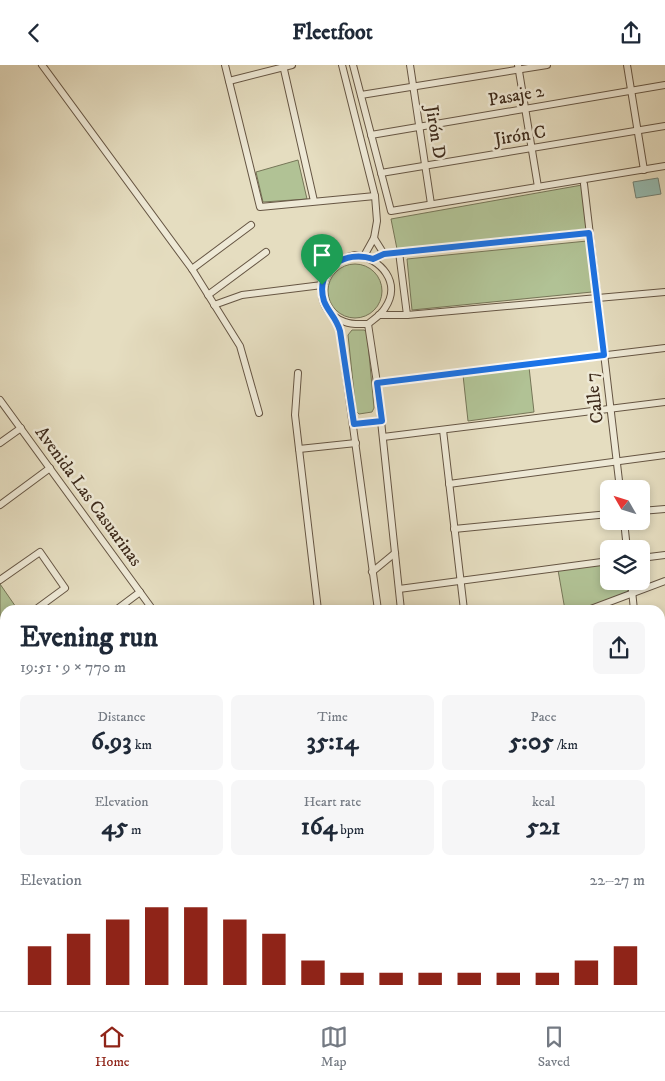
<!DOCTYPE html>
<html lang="en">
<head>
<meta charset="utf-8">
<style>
  body { margin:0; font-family:"IM FELL DW Pica",serif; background:#f6f6f7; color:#1f2937; height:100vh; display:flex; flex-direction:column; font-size:19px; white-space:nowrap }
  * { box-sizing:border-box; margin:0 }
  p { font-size:16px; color:#747a83 }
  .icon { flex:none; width:28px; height:28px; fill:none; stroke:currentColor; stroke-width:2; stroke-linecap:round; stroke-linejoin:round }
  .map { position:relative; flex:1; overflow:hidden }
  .side { position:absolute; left:0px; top:540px; width:665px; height:406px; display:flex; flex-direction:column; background:#fff; border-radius:15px 15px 0 0; box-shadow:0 2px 8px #0003 }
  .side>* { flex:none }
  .needle { width:32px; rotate:309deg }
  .fabs { position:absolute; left:600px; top:415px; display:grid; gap:10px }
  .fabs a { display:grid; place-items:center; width:50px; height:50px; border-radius:8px; background:#fff; box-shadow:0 2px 8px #0003; font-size:25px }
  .pin { position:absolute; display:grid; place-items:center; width:42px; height:42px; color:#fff; margin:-51px -21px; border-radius:50% 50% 50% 0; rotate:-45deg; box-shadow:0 0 5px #0007 }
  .pin .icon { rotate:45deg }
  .round { display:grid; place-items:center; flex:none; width:52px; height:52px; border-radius:8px; background:#f6f6f7 }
  .headline { display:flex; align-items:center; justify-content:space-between; height:85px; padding:0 20px }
  h1 { font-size:28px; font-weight:800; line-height:38px }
  .figures { display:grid; grid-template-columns:repeat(3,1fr); gap:8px; height:85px; padding:5px 20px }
  .figures div { display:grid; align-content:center; border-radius:8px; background:#f6f6f7; text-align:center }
  .figures b { font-size:25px; font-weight:800 }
  .figures small { font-size:14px; font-weight:400 }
  .figures p { font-size:14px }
  .chart { height:140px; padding:10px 20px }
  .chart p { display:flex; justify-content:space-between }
  .chart svg { width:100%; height:90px; margin-top:5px; stroke:#8f2418; stroke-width:6 }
  header { display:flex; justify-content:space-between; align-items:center; height:65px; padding:0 20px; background:#fff; font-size:22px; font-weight:800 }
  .menu { display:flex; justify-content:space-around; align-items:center; height:70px; border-top:1px solid #e0e1e3; background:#fff; font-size:14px; color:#747a83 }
  .menu a { display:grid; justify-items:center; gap:2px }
  .menu .selected { color:#8f2418 }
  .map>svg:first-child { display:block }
</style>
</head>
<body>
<header><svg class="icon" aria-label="back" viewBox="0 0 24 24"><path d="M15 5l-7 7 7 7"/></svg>Fleetfoot<svg class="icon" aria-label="share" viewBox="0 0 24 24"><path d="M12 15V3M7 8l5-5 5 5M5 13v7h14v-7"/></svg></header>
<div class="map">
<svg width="665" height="946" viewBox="0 0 665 946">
  <rect width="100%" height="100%" fill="#e5ddc0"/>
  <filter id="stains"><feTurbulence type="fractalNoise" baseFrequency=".004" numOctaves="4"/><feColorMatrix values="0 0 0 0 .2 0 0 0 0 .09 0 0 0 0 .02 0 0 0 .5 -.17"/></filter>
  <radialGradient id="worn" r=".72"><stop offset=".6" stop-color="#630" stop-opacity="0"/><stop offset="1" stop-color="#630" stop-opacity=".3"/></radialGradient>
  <g fill="#b1c295" stroke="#767658">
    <path d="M 298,95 L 307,134 L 263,137 L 256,107 Z"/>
    <path d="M 582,120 L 587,164 L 397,184 L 391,154 Z"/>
    <path d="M 587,176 L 592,227 L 412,245 L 407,194 Z"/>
    <circle cx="355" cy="226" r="27"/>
    <path d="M 352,265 L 364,265 L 367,267 L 374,343 L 372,347 L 359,349 L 356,346 L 348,270 Z"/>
    <path d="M 529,302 L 534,347 L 468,356 L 463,310 Z"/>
    <path d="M 609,499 L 609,516 L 627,516 L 628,527 L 579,545 L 565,545 L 558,505 Z"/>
    <path d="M 0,519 L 18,545 L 5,545 L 5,561 L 0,564 Z"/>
  </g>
  <path fill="#96bcb2" stroke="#728175" d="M 658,113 L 661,129 L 636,133 L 633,117 Z"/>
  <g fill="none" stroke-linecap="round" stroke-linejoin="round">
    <defs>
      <g id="minor">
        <path d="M 42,0 L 192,204 L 240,281 L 259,348"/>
        <path d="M 225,0 L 260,142 L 375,131"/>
        <path d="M 283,0 L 314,136"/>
        <path d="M 342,0 L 375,131 L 377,156 L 374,173 L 364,191"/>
        <path d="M 353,0 L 391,146 L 665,101"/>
        <path d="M 410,0 L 431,139"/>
        <path d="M 518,0 L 538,122"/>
        <path d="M 627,0 L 644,105"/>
        <path d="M 229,16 L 292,0"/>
        <path d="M 361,30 L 547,0"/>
        <path d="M 371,70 L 665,20"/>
        <path d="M 381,108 L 665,61"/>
        <path d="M 584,119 L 620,424"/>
        <path d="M 374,173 L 384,189"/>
        <path d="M 399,187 L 407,250"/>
        <path d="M 355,190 C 381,193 402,218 385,243 C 381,250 374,254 368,259 C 360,259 352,260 345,257 C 307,244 320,197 355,190 Z"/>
        <path d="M 373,194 L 384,189 L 589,168"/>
        <path d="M 192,204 L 251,160"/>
        <path d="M 208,230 L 266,187"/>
        <path d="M 214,240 L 242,230 L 322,220"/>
        <path d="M 379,250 L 407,250 L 665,227"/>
        <path d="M 336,253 L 340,266 L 378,545"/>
        <path d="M 368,259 L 377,318 L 401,545"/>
        <path d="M 298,308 L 295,350 L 318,545"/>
        <path d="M 377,318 L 665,283"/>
        <path d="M 0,335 L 153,545"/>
        <path d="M 354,359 L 382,356"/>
        <path d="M 443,365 L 464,545"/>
        <path d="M 383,372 L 665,337"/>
        <path d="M 0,378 L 21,363"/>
        <path d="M 299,384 L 356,378"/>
        <path d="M 449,419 L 665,390"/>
        <path d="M 0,440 L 50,403"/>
        <path d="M 641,446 L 665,444"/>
        <path d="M 624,456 L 627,484"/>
        <path d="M 454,464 L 609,449"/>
        <path d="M 641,493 L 665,490"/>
        <path d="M 372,507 L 395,488"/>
        <path d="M 0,515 L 40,487 L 65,523 L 35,545"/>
        <path d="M 631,516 L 634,545"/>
        <path d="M 399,524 L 609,496"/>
        <path d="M 116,545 L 140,527"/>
        <path d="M 588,545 L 665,516"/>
        <path d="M 0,570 L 5,566"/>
        <path d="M 660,577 L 665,575"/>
        <path d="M 0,633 L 5,629"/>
        <path d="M 0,702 L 5,698"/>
        <path d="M 0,733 L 5,740"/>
        <path d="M 0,890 L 5,890"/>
        <path d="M 87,941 L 88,946"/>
        <path d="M 140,941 L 142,946"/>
        <path d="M 208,941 L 209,946"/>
        <path d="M 265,941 L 266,946"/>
        <path d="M 315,941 L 316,946"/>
        <path d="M 342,941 L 343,946"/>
        <path d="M 417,941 L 418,946"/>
        <path d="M 38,946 L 38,941"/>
        <path d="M 377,946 L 381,941"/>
      </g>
    </defs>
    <use href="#minor" stroke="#665644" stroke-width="8"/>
    <use href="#minor" stroke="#eee9d6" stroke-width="6"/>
  </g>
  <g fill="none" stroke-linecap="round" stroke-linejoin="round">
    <defs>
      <path id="route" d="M 589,168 L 604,290 L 377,318 L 382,356 L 354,359 L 340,266 C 336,252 328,247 324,236 C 314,204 346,184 373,194 L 384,189 Z"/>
    </defs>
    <use href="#route" stroke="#fff" stroke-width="10"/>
    <use href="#route" stroke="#1a73e8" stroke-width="6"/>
  </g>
  <g text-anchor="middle" stroke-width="5" stroke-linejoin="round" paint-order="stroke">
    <g font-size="18" fill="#3c291a" stroke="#eee9d6">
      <text transform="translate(516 30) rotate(-10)" y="6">Pasaje 2</text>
      <text transform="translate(436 67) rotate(81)" y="6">Jirón D</text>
      <text transform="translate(520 70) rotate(-9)" y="6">Jirón C</text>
      <text transform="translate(594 333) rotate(-97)" y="6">Calle 7</text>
      <text transform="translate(89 431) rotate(54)" y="6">Avenida Las Casuarinas</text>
    </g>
  </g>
  <rect width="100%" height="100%" filter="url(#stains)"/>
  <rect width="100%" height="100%" fill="url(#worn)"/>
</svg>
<div class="fabs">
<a><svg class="needle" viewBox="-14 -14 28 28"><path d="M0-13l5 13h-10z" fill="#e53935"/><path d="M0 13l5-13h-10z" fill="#747a83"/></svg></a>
<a><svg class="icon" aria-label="layers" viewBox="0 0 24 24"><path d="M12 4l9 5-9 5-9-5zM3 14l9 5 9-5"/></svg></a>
</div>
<div class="pin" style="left:322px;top:220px;background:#1e9e55"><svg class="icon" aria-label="arrive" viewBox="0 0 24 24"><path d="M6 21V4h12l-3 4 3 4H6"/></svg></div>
<section class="side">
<div class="headline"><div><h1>Evening run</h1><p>19:51 · 9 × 770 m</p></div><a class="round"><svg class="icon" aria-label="share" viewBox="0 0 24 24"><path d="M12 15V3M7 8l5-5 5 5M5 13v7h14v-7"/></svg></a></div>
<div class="figures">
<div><p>Distance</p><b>6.93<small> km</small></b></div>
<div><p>Time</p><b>35:14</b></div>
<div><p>Pace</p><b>5:05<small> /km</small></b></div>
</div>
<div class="figures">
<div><p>Elevation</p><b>45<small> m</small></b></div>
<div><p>Heart rate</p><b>164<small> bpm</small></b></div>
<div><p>kcal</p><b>521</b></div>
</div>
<div class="chart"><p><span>Elevation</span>22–27 m</p>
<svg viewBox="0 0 160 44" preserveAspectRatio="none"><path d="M5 44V25M15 44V19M25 44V12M35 44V6M45 44V6M55 44V12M65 44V19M75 44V32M85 44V38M95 44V38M105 44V38M115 44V38M125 44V38M135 44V38M145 44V32M155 44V25"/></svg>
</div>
</section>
</div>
<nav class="menu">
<a class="selected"><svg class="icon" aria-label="home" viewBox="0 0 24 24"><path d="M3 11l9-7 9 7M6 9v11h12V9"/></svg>Home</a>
<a><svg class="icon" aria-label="map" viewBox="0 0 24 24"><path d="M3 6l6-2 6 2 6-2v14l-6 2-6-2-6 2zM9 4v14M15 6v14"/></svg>Map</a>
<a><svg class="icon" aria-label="saved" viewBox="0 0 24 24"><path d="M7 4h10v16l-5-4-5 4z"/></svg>Saved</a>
</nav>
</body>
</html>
